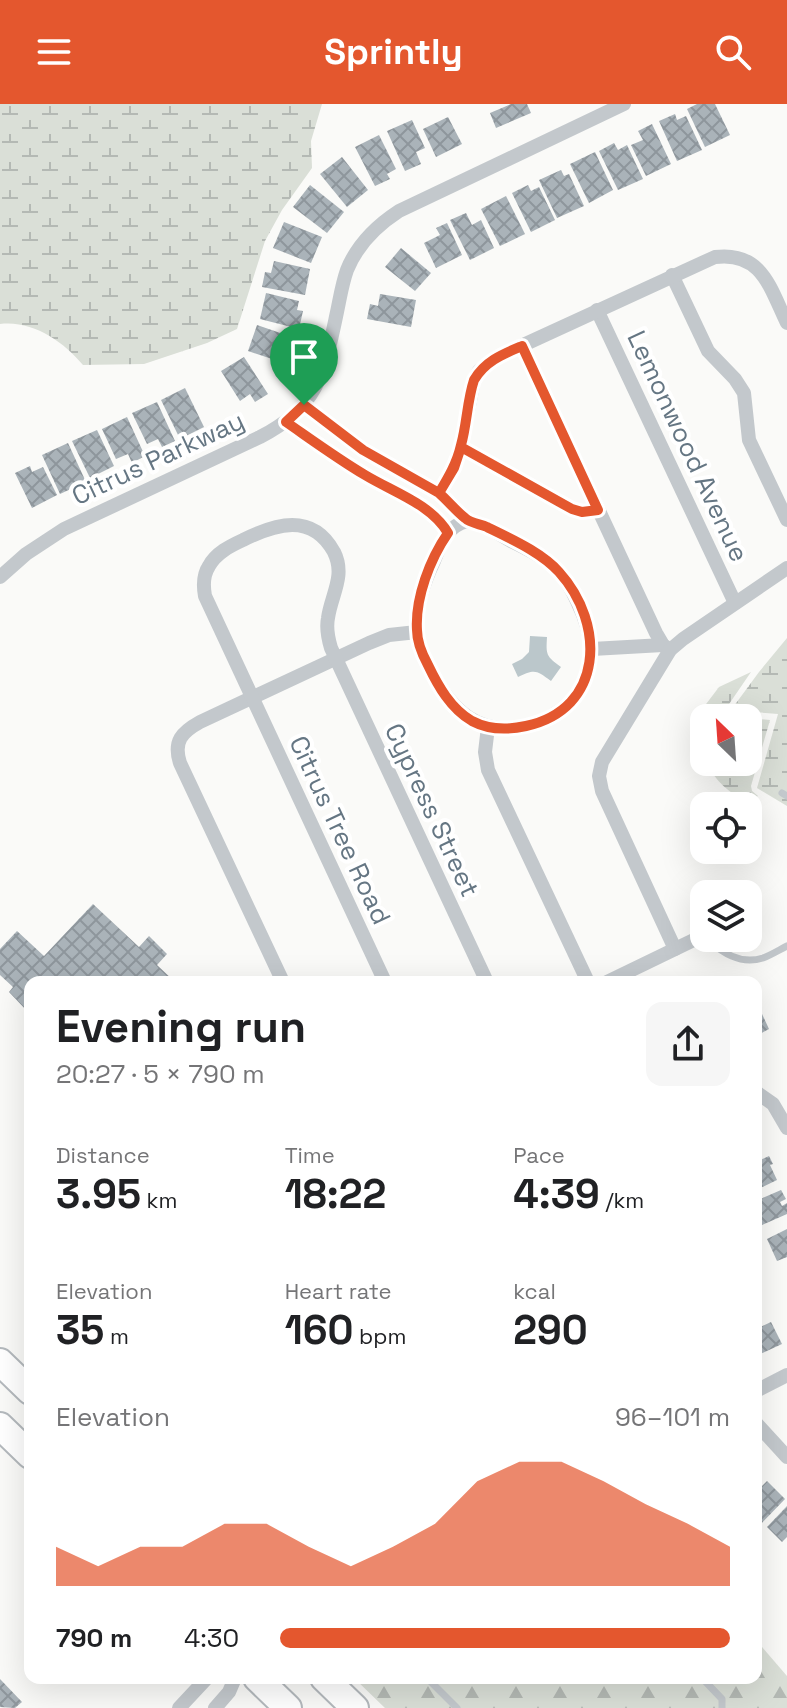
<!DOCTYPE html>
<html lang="en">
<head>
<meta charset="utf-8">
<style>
  body { margin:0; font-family:"Space Grotesk",sans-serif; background:#f6f6f6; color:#202124; height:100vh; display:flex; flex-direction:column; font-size:30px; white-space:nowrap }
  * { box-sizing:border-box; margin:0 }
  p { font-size:26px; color:#757577 }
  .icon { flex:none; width:44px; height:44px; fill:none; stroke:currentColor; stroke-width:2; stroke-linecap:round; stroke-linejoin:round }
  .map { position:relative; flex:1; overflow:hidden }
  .drawer { position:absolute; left:24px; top:872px; width:738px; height:708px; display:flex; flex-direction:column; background:#fff; border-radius:16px; box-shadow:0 8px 32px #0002 }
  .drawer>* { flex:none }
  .needle { width:52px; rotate:335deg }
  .fabs { position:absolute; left:690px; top:600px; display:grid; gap:16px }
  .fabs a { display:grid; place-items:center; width:72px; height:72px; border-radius:16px; background:#fff; box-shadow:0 8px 32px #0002; font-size:40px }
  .pin { position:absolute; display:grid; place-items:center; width:68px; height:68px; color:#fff; margin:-82px -34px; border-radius:50% 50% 50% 0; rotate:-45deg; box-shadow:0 0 8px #0007 }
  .pin .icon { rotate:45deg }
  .round { display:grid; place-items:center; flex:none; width:84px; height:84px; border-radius:16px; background:#f6f6f6 }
  .head { display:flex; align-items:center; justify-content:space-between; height:136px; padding:0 32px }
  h1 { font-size:44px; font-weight:700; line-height:60px }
  .stats { display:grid; grid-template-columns:repeat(3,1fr); gap:12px; height:136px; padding:8px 32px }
  .stats div { display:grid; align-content:center }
  .stats b { font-size:40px; font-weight:700 }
  .stats small { font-size:22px; font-weight:400 }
  .stats p { font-size:22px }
  .chart { height:224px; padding:16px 32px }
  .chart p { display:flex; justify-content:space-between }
  .chart svg { width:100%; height:144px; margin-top:8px; fill:#e4572e; opacity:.7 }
  ul { padding:0 32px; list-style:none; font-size:26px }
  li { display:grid; grid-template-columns:128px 96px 1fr; align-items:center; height:60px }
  li i { height:20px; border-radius:10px; background:#e4572e }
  header { display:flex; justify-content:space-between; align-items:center; height:104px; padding:0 32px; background:#e4572e; color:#fff; font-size:36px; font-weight:700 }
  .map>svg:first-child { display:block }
</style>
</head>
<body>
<header><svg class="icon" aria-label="menu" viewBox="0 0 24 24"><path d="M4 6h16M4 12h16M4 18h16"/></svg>Sprintly<svg class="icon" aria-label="search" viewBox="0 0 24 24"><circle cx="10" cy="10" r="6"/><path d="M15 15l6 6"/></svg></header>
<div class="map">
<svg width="787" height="1604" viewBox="0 0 787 1604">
  <defs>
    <pattern id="forest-firs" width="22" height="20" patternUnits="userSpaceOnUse" patternTransform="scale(2)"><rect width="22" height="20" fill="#dadfd7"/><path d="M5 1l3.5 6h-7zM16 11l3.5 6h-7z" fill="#b4b9b4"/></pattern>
    <pattern id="wetland-marsh" width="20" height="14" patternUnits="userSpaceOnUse" patternTransform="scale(2)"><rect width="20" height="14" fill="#dadfd7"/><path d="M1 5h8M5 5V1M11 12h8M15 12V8" fill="none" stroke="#b4b9b4"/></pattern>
    <pattern id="building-cross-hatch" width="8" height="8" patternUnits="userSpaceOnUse" patternTransform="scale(2)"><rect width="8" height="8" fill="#aab3b9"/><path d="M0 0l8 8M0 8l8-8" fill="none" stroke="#8e969c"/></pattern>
  </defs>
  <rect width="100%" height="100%" fill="#fafaf8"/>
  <path fill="url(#forest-firs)" d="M 756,1536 L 787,1572 L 787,1604 L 385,1604 L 354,1574 L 756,1574 Z"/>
  <g fill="url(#wetland-marsh)">
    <path d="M 0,0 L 322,0 L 311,37 L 312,64 L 282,106 L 265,137 L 237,225 L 207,239 L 144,260 L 83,261 C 63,237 32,216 0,220 Z"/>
    <path d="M 787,534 L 787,702 L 757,684 L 778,610 L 731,606 L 759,568 Z"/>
    <path d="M 751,568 L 725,606 L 726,610 L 731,613 L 747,614 L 704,614 L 704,654 L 698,642 L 697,612 L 719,583 Z"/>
    <path d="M 748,614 L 770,616 L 751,682 L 752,687 L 758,692 L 749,699 C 730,690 715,677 706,658 L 748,658 Z"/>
  </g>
  <path fill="#bbc7cb" d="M 530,532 L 547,533 C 546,551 546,552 561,563 L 551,577 C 536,566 535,565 518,573 L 512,560 L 522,555 L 529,548 Z"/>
  <g fill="url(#building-cross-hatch)">
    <path d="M 511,0 L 527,0 L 531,9 L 496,24 L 490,9 Z"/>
    <path d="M 697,0 L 715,0 L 730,31 L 705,43 L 687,5 Z"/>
    <path d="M 675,10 L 677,16 L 686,12 L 702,46 L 677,57 L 659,17 Z"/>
    <path d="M 448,13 L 462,40 L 436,53 L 423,25 Z"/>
    <path d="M 412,16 L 425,44 L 416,48 L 421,60 L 405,67 L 387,27 Z"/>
    <path d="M 652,20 L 671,60 L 646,72 L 631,41 L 643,36 L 638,27 Z"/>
    <path d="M 379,31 L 396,65 L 387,70 L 390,75 L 375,82 L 355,43 Z"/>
    <path d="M 614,39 L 618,46 L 627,41 L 643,75 L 618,86 L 599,47 Z"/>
    <path d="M 595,48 L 613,86 L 589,99 L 570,60 Z"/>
    <path d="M 342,53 L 368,86 L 347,103 L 320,70 Z"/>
    <path d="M 561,66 L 564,72 L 569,70 L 584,102 L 557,114 L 539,76 Z"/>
    <path d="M 310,81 L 344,108 L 327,129 L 293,103 Z"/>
    <path d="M 528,81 L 531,87 L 539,83 L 555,116 L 531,128 L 512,89 Z"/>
    <path d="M 506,92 L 525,130 L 500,142 L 481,105 Z"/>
    <path d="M 466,109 L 472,121 L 481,116 L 494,144 L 470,156 L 450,116 Z"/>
    <path d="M 284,118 L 322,133 L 311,159 L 273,144 Z"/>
    <path d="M 447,119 L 462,151 L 436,164 L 424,139 L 440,131 L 436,124 Z"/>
    <path d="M 401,144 L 431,169 L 415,187 L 385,163 Z"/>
    <path d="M 274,157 L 310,165 L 305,191 L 262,183 L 265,168 L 271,169 Z"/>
    <path d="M 266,189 L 299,197 L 297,206 L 303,207 L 299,225 L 260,215 Z"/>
    <path d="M 380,190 L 416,196 L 411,223 L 367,215 L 370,200 L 378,202 Z"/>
    <path d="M 257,221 L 295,234 L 287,260 L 248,247 Z"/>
    <path d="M 244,253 L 268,290 L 255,298 L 250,290 L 240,297 L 221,267 Z"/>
    <path d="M 185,284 L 204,323 L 180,335 L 161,296 Z"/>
    <path d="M 157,298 L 175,337 L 162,343 L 158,335 L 147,340 L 132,309 Z"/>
    <path d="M 127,313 L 145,352 L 132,359 L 128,350 L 116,355 L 102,325 Z"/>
    <path d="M 97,326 L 114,362 L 90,374 L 72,337 Z"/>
    <path d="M 68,339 L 86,378 L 60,390 L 42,351 Z"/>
    <path d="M 30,362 L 32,368 L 43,363 L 57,391 L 32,404 L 15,369 Z"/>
    <path d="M 93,800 L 139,843 L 149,832 L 167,850 L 157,861 L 175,878 L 30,878 L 30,906 L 28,908 L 9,888 L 13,883 L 0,871 L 0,845 L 17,827 L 44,852 Z"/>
    <path d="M 756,897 L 769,925 L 758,931 L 756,926 Z"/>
    <path d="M 769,1052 L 773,1060 L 770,1061 L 777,1076 L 756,1086 L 756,1058 Z"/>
    <path d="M 781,1086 L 786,1095 L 780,1098 L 782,1102 L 787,1099 L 787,1110 L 760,1122 L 756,1113 L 756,1097 Z"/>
    <path d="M 787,1125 L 787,1153 L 777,1157 L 767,1135 Z"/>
    <path d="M 771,1218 L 782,1240 L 756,1252 L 756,1225 Z"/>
    <path d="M 767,1377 L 785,1395 L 758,1423 L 756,1421 L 756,1388 Z"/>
    <path d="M 787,1402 L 787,1433 L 782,1438 L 767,1423 Z"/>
    <path d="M 0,1575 L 22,1598 L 15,1604 L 0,1603 Z"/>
  </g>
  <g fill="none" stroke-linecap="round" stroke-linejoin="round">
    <defs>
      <g id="highway">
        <path d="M 0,1258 L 30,1287"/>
        <path d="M 0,1322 L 30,1351"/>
        <path d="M 257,1574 L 288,1604"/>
        <path d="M 324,1574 L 355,1604"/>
      </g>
    </defs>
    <use href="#highway" stroke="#b4b9bd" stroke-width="30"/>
    <g stroke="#c3c8cc" stroke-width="7">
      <path d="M 782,689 L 787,692"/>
      <path d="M 702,832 C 720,846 738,862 763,854 C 771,851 779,846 787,842"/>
      <path d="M 427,1574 L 457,1604"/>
      <path d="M 702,1574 L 722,1595 L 722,1604"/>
    </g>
    <g stroke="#c3c8cc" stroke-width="14">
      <path d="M 672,171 L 708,247 L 735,275 L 744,289 L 749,336 L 787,416"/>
      <path d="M 597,206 L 735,499"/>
      <path d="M 522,242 L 656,529 L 663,541 L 670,546"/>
      <path d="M 304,301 L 363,346 L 439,389 L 467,417"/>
      <path d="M 286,318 C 311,335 335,352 360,368 C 387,385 432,401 448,429"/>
      <path d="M 461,343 L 572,405 L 582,408 L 598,406"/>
      <path d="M 439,389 L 454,364 L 461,343 L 474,276 L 479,267 L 497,253 L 715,153 C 762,147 770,184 787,219"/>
      <path d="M 467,417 C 484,419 497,429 511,437 C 527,445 544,453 557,466 C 566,475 572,486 577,497 C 594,531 598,568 570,598 C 558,610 543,618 527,622 C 479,633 452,607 431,567 C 424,555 418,541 417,527 C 415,503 424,478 434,457 C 441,439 447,422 467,417 Z"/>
      <path d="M 0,473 L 26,450 L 64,425 L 260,333 C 319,303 324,269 337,208 C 340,194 342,180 347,166 C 357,141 376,122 399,107 L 624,0"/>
      <path d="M 592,545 L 663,541"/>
      <path d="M 488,623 L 485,648 L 488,666 L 588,878"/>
      <path d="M 675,845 L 602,687 L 599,672 L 602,658 L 670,546 L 683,535 L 787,464"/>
      <path d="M 283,878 L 180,659 C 173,637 182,628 200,618 L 369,539 L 389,531 L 417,528"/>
      <path d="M 385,878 L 205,492 C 203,481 203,471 209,462 C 216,449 230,442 243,436 C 275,420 312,408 334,448 C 346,472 331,491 328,514 C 326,524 328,534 331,544 L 487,878"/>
      <path d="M 607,878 L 702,832"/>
      <path d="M 756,988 L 773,1000 L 787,1024"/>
      <path d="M 756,1287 L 787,1271"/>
      <path d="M 756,1319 L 787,1353"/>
      <path d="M 179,1604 L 207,1574"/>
      <path d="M 215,1604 L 229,1588 L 235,1574"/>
    </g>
    <use href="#highway" stroke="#fff" stroke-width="26"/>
  </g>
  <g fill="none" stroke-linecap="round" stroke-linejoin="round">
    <defs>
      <path id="route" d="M 304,301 L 286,318 C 312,336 338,355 365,371 C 393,388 431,400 448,429 C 430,455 415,494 417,526 C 417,538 422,550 428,561 C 438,582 451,605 472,617 C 489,626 508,626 526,622 C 604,605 606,520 559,468 C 541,448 511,435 487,423 C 480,420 470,419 465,414 C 456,407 448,397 439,389 L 454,364 L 461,343 L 572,405 L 582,408 L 598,406 L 522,242 C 503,250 485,257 474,276 C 467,297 467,320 461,341 C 457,359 448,374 439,389 L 363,346 L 304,301"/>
    </defs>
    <use href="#route" stroke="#fff" stroke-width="16"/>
    <use href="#route" stroke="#e4572e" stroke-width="10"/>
  </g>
  <g text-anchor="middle" stroke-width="8" stroke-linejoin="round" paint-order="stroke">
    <g font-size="26" fill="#657683" stroke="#fff">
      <text transform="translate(688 342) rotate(65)" y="9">Lemonwood Avenue</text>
      <text transform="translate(158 354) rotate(-25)" y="9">Citrus Parkway</text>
      <text transform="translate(432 706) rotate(65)" y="9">Cypress Street</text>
      <text transform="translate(340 726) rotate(65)" y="9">Citrus Tree Road</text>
    </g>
  </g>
</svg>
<div class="fabs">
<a><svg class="needle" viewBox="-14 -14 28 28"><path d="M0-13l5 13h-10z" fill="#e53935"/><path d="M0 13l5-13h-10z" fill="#757577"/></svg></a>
<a><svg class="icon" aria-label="locate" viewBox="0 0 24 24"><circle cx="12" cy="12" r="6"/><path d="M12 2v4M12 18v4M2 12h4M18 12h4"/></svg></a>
<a><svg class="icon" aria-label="layers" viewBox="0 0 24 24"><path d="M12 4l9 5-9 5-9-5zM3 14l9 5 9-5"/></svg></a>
</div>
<div class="pin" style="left:304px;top:301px;background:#1e9e55"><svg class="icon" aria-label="arrive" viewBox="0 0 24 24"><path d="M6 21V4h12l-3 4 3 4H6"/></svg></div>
<section class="drawer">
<div class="head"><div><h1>Evening run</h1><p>20:27 · 5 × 790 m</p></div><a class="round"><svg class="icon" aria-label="share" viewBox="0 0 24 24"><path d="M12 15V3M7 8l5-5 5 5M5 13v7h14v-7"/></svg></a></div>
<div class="stats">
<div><p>Distance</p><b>3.95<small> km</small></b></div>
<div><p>Time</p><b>18:22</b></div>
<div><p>Pace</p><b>4:39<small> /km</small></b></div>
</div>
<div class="stats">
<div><p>Elevation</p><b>35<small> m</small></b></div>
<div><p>Heart rate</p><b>160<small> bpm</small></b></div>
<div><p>kcal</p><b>290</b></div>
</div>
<div class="chart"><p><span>Elevation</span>96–101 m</p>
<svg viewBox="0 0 160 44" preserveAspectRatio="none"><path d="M0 44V32L10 38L20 32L30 32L40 25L50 25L60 32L70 38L80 32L90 25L100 12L110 6L120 6L130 12L140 19L150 25L160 32V44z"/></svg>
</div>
<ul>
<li><b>790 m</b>4:30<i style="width:100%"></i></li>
</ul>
</section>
</div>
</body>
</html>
